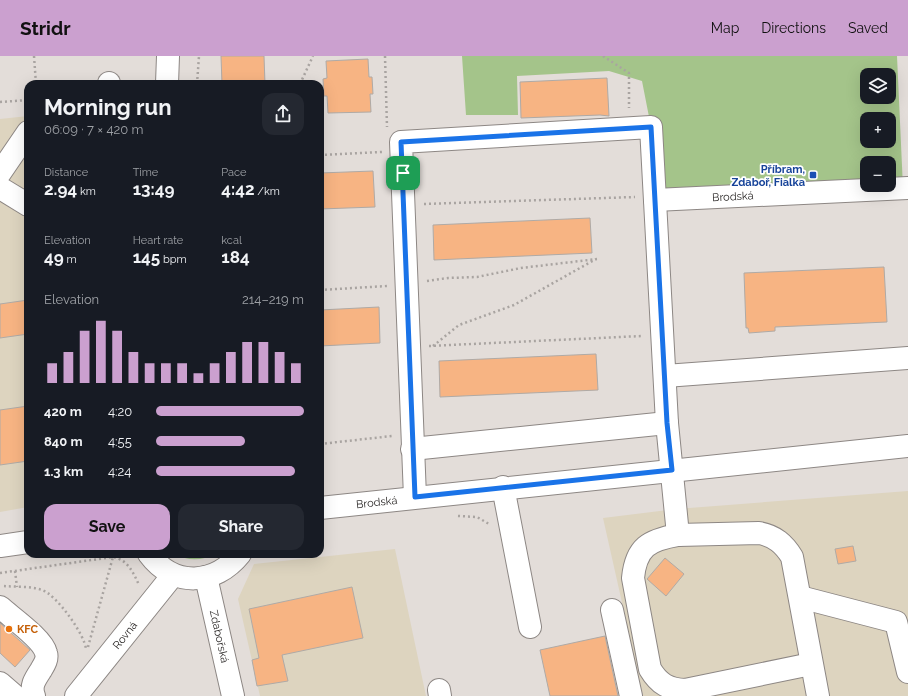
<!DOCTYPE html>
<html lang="en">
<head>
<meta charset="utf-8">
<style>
  body { margin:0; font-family:Raleway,sans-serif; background:#242831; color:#f1f3f6; height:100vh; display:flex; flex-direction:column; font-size:15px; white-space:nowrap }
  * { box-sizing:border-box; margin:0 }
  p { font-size:13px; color:#9ea1a6 }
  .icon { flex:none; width:22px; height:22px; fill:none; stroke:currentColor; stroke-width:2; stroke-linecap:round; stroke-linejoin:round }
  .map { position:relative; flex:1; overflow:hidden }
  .details { position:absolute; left:24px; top:24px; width:300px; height:478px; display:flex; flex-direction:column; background:#171b24; border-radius:12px; box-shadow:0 4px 16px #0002 }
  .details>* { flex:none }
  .tools { position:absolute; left:860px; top:12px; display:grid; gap:8px }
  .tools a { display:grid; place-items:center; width:36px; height:36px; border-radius:8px; background:#171b24; box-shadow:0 4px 16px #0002; font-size:20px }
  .pin { position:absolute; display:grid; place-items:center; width:34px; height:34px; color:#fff; margin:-17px; border-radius:8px; box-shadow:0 2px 6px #0006 }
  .round { display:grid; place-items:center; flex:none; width:42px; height:42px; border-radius:12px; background:#242831 }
  .head { display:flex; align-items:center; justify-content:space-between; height:68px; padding:0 20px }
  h1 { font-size:22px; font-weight:700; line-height:30px }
  .figures { display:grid; grid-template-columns:repeat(3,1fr); gap:6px; height:68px; padding:4px 20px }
  .figures div { display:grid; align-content:center }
  .figures b { font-size:17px; font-weight:700 }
  .figures small { font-size:11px; font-weight:400 }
  .figures p { font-size:11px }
  .chart { height:112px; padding:8px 20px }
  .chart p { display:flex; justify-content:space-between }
  .chart svg { width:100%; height:72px; margin-top:4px; stroke:#cba0cf; stroke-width:6 }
  .cta { display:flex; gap:8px; margin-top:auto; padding:8px 20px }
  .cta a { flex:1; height:46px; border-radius:12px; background:#cba0cf; color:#111; font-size:16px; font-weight:700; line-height:46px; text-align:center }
  .cta a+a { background:#242831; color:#f1f3f6 }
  ul { padding:0 20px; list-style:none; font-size:13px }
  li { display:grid; grid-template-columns:64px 48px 1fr; align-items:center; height:30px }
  li i { height:10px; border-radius:5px; background:#cba0cf }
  header { display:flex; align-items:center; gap:24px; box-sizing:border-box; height:56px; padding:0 20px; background:#cba0cf; color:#111 }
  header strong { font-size:19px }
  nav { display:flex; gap:22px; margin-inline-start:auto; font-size:14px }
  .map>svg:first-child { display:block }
</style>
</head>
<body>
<header>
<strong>Stridr</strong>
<nav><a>Map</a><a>Directions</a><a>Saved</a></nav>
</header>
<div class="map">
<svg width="908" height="640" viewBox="0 0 908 640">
  <rect width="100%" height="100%" fill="#e3ddd9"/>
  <g fill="#ddd4bf">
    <path d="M 28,60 L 28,451 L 0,456 L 0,63 Z"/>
    <path d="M 908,435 L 908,640 L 643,640 L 603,462 L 676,453 Z"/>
    <path d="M 395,493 L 426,640 L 260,640 L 238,543 L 254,508 Z"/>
  </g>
  <g fill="#a4c48a" fill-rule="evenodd">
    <path d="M 462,0 L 897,0 L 903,132 L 655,144 L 651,71 L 642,25 L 609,15 L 517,20 L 518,59 L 466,59 ZM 867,19 L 889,19 L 889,41 L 867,41 ZM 867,63 L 889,63 L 889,85 L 867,85 ZM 867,107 L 889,107 L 889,129 L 867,129 Z"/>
    <path d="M 175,498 L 215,498 C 201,505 188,505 175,498 Z"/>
  </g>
  <g fill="#f7b483" stroke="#afaaa6">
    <path d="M 221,0 L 264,0 L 265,28 L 222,28 Z"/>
    <path d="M 368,3 L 369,21 L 372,21 L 373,38 L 370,38 L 371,56 L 328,57 L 327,40 L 324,40 L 323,23 L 327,22 L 326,5 Z"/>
    <path d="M 607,22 L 609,60 L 600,59 L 521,62 L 520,26 Z"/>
    <path d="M 373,115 L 375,151 L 320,153 L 320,117 Z"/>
    <path d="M 590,162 L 592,197 L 434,204 L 433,169 Z"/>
    <path d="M 884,211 L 887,266 L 775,271 L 775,275 L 749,277 L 748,272 L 746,272 L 744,217 Z"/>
    <path d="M 28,244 L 28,278 L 0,282 L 0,248 Z"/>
    <path d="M 379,251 L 380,287 L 320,290 L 320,254 Z"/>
    <path d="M 596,298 L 598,334 L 440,341 L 439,305 Z"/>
    <path d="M 28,350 L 28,405 L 0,409 L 0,354 Z"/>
    <path d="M 853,490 L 856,505 L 838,508 L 835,493 Z"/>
    <path d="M 665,502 L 684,518 L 666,540 L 647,523 Z"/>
    <path d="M 352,531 L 363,582 L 282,599 L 288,625 L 257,630 L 252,604 L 259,602 L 249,553 Z"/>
    <path d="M 0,567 L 30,594 L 15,611 L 0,597 Z"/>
    <path d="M 605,580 L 618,640 L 550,640 L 540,594 Z"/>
  </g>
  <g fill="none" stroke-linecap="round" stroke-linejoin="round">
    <defs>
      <g id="minor">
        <path d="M 109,28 L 109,27"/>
        <path d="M 167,28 L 168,0"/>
        <path d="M 0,117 L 28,76"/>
        <path d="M 0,132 L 28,149"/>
        <path id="s1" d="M 655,144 L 908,132"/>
        <path d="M 665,320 L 908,302"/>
        <path d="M 412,393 L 667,367"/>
        <path d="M 503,431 L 530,571"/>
        <path d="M 415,441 L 401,86 L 651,71 L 667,367 L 678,479 L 759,477 C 775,480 784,488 792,501 L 818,640"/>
        <path id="s2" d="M 320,452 L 908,390"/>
        <path d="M 678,479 C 649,484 636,491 633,522 L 650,613 C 659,628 668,633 685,634 L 811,608"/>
        <path d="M 0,490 L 28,486"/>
        <path d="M 149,498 C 174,532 215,529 240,498"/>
        <path id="s3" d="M 206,521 L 233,640"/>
        <path d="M 800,541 L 896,566 L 908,616"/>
        <path d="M 0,551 C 11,561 43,583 46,597 C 48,603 44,609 41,614 C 35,623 30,630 34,640"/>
        <path d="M 612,554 L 631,640"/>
        <path d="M 0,627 L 15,640"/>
        <path d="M 439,634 L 440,640"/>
        <path id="s4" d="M 76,640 L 173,519"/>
      </g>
    </defs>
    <use href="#minor" stroke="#8d8784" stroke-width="24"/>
    <g stroke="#a9a4a1" stroke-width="2.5" stroke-dasharray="2 3" stroke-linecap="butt">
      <path d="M 34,0 L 36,28"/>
      <path d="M 385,0 L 387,71"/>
      <path d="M 603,0 L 629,17 L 629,52"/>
      <path d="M 197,28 L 199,0"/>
      <path d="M 300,28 L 313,0"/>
      <path d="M 0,46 L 28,44"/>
      <path d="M 320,99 L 382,96"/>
      <path d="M 424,148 L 635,141"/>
      <path d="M 427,225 L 448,222 L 477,221 L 521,212 L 597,203"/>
      <path d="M 320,234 L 387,230"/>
      <path d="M 429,290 L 642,280"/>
      <path d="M 433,290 L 459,269 L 514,249 L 596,203"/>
      <path d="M 320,388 L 392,380"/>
      <path d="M 458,460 L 477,461 L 489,468"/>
      <path d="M 15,515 L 17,531"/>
      <path d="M 0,517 L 113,501 C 128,504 133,516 139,529"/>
      <path d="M 4,530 C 16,531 30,530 42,534 C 56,538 86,580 86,594"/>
      <path d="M 88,591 L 113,501"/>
    </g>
    <use href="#minor" stroke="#fff" stroke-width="22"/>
  </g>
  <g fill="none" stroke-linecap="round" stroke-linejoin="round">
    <defs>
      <path id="route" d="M 651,71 L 667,367 L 672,414 L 415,441 L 401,86 Z"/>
    </defs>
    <use href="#route" stroke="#fff" stroke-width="8"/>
    <use href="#route" stroke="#1a73e8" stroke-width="5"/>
  </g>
  <rect fill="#1a4fb4" stroke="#fff" stroke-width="1.5" x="809" y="115" width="8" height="8" rx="2"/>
  <circle fill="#e8710a" stroke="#fff" stroke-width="1.5" cx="9" cy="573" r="4"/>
  <g text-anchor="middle" stroke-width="3.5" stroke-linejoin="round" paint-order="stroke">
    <g font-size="11" font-weight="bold" fill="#164399" stroke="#fff" text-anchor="end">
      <text x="805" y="117">Příbram,<tspan x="805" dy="13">Zdaboř, Fialka</tspan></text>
    </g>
    <g font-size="11" fill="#2a2726" stroke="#fff">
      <text dy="4" stroke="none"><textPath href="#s1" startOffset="78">Brodská</textPath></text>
      <text dy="4" stroke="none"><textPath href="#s2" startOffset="57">Brodská</textPath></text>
      <text dy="4" stroke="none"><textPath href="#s4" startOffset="78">Rovná</textPath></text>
      <text dy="4" stroke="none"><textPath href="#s3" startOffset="61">Zdabořská</textPath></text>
    </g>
    <g font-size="11" font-weight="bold" fill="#c56008" stroke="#fff" text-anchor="start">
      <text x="17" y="577">KFC</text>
    </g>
  </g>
</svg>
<div class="tools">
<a><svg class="icon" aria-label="layers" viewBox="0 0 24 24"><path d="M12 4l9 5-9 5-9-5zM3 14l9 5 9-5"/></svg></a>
<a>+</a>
<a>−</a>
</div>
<div class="pin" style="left:403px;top:117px;background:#1e9e55"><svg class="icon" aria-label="arrive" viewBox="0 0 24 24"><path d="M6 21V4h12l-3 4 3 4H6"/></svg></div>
<section class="details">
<div class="head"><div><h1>Morning run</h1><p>06:09 · 7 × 420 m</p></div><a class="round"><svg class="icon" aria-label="share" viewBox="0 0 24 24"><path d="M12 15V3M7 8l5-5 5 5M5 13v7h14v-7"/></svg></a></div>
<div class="figures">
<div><p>Distance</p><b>2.94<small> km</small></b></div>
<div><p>Time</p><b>13:49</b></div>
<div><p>Pace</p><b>4:42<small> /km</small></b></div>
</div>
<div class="figures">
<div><p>Elevation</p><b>49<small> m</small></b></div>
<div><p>Heart rate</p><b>145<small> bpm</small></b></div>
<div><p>kcal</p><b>184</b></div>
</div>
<div class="chart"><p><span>Elevation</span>214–219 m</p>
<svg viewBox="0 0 160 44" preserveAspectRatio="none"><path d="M5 44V32M15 44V25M25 44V12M35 44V6M45 44V12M55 44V25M65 44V32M75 44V32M85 44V32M95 44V38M105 44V32M115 44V25M125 44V19M135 44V19M145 44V25M155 44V32"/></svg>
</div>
<ul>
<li><b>420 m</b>4:20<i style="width:100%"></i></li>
<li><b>840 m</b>4:55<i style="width:60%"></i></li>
<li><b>1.3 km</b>4:24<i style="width:94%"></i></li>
</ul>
<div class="cta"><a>Save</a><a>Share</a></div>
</section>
</div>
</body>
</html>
